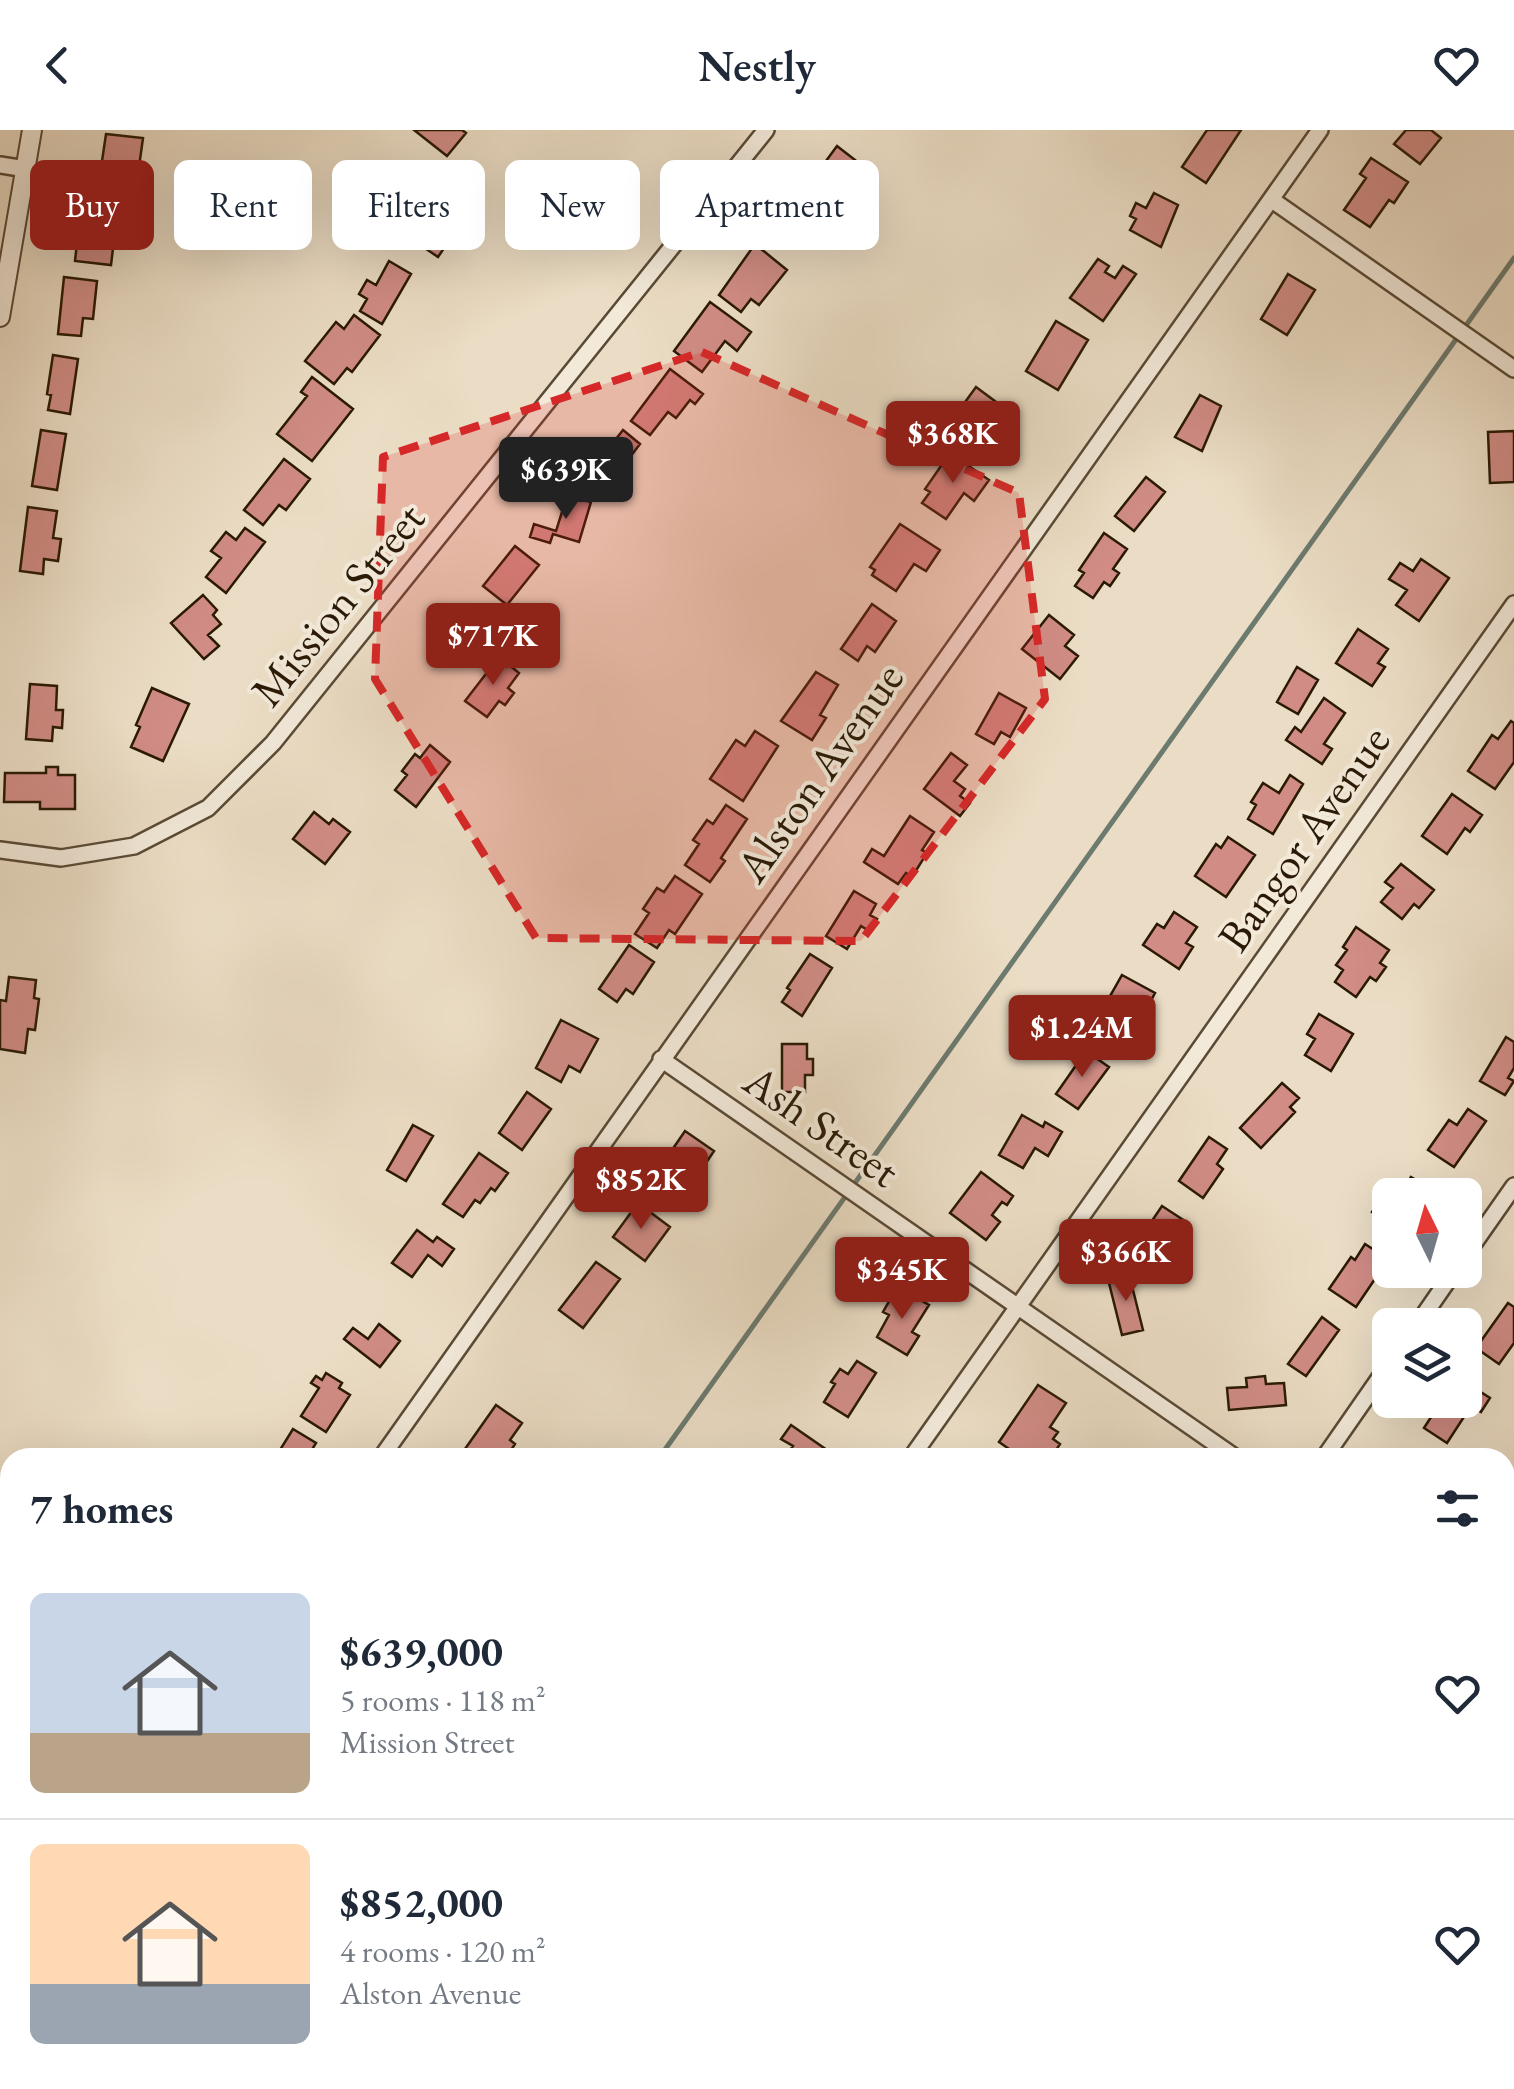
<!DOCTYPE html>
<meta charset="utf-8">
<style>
:root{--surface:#fff;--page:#f2f2f3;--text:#1f2937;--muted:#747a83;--line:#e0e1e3;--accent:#8f2418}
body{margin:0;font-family:"EB Garamond",serif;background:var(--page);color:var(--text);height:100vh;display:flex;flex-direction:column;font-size:38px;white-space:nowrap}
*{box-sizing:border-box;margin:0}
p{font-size:32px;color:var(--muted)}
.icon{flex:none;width:55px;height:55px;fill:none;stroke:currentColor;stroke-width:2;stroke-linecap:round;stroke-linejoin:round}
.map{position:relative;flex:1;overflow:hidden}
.details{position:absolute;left:0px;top:1318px;width:1515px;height:642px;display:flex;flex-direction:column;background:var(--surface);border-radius:30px 30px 0 0;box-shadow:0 10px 40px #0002}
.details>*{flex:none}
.guide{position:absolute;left:30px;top:30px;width:1000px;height:90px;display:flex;gap:20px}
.needle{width:65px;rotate:355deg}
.fabs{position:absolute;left:1372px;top:1048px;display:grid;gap:20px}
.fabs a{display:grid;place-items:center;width:110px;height:110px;border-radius:15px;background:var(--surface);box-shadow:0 10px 40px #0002;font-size:50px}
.price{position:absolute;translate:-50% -85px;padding:0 22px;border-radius:10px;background:var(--accent);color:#fff;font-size:32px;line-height:65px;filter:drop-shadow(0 2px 5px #0008)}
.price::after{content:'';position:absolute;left:50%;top:60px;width:30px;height:22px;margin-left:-15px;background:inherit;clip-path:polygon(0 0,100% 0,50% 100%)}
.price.active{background:#222;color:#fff}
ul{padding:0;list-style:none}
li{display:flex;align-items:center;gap:30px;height:250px;padding:0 30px}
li+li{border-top:2px solid var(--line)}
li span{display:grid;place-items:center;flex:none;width:280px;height:200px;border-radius:15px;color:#555}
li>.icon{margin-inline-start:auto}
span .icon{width:120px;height:120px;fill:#fffc;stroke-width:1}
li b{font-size:42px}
h2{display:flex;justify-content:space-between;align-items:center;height:120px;padding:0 30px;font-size:42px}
.tag{padding:0 35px;border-radius:15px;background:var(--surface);box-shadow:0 10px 40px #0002;font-size:35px;line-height:90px}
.tag.active{background:var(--accent);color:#fff}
header{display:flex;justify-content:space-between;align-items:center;height:130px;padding:0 30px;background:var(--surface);font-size:45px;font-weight:600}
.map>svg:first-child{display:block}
</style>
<header><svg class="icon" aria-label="back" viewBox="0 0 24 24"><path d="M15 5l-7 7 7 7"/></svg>Nestly<svg class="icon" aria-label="heart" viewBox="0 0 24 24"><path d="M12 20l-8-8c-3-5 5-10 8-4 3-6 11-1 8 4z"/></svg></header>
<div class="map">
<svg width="1514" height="1959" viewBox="0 0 1514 1959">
<rect width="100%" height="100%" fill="#ebddc5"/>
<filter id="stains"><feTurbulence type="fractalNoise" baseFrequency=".002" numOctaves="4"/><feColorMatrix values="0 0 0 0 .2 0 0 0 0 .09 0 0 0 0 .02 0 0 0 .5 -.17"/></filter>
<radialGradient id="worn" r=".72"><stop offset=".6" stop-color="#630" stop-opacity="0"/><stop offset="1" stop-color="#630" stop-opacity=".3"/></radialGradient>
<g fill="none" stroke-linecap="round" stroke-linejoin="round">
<path stroke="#6c7a6f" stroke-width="5" d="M659 1328 1514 128
M209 1959 215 1950"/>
</g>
<path fill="#d08c85" stroke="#2a1905" stroke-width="2.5" d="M414 0H462L466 3 447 26Z
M1207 0H1241L1206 53 1182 37Z
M1406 0H1431L1441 8 1420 34 1394 14Z
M106 4 143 8 138 44 144 45 142 59 113 56 116 32 102 31Z
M837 16 855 30 844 45 850 50 839 64 815 46Z
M1371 28 1408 52 1394 73 1389 70 1370 97 1344 80 1366 48 1360 44Z
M806 50 839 76 820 99 806 88 792 106 773 91Z
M1154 63 1178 75 1161 117 1130 100 1136 89 1130 86 1136 73 1146 78Z
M410 67 440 87 446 79 463 90 438 127 391 95Z
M81 75 110 78 107 109 114 110 111 135 75 131Z
M755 114 787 140 759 175 751 169 741 182 719 165Z
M1098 129 1109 136 1105 142 1115 148 1123 136 1136 144 1103 191 1070 168Z
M389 131 411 144 382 194 360 181 367 169 359 164 367 150 376 155Z
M1288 144 1315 160 1287 205 1261 189Z
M64 147 97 151 93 189 83 188 81 206 58 204Z
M710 172 751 202 737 221 725 211 702 242 674 221Z
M354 185 380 205 352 242 347 238 334 254 305 231 336 192 344 199Z
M1056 191 1088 210 1058 260 1026 241Z
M53 225 78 229 70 284 48 280 51 265 47 264Z
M670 239 703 264 695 274 690 270 676 288 668 282 650 305 631 291Z
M312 247 353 279 312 331 277 304 307 266 301 262Z
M976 257 1011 283 986 319 950 293Z
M1200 265 1221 276 1202 321 1175 307Z
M41 300 66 304 57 360 32 356Z
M623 300 640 314 624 335 628 338 606 366 573 340 587 323 598 332Z
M1514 301V352L1490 353 1488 302Z
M950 323 989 350 974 371 964 363 946 389 922 373 930 362 925 359Z
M284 329 310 349 286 380 279 375 263 395 244 380Z
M1146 347 1165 362 1134 401 1115 386Z
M567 366 591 372 579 412 553 404 550 413 530 407 534 394 556 401Z
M28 377 57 381 53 408 61 409 58 431 44 429 43 444 20 441Z
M900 394 940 420 926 441 914 434 896 461 872 445 875 440 870 437Z
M245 398 265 412 226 463 206 447 221 428 211 421 226 402 236 410Z
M1104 403 1127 419 1113 439 1119 443 1110 456 1104 452 1093 468 1075 456 1084 443 1079 440Z
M515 416 539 435 507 475 483 456Z
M1421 429 1449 448 1419 491 1396 475 1407 460 1389 449 1400 433 1413 441Z
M203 465 217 480 213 485 221 494 208 505 219 516 204 529 171 493Z
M872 474 896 491 875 522 867 516 858 531 841 519Z
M1049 485 1074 505 1065 516 1078 526 1060 549 1022 519Z
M1358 499 1388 519 1378 533 1385 537 1372 556 1336 533Z
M499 527 519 543 508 558 514 563 505 575 499 571 487 587 465 571Z
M1297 537 1318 550 1298 584 1277 572Z
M816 542 838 555 820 585 826 588 812 610 781 591Z
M30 554 57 556 56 580H63L62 598 53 597 52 611 26 609Z
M152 558 189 574 163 631 131 617 140 597 136 595Z
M999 563 1026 578 1010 607 1001 602 994 614 976 604Z
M1324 568 1345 583 1324 614 1332 619 1322 634 1286 610 1295 597 1301 602Z
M1511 591 1514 593V632L1495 659 1468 641 1492 605 1498 609Z
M755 601 778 616 743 671 710 649 736 610 745 616Z
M430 615 450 632 416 677 395 660 407 645 402 641 415 624 420 628Z
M951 623 967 635 954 651 965 659 960 666 970 673 960 686 924 659Z
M46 637H58V645H75V679H40V672H4L5 643H46Z
M1290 645 1303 654 1273 704 1248 689 1256 675 1251 672 1263 653 1279 663Z
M1452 664 1482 685 1470 702 1465 698 1447 724 1422 706Z
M726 675 747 689 721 728 725 731 710 752 685 735 699 714 693 710 707 690 713 694Z
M314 682 329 694 333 689 350 702 325 734 293 709Z
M910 686 934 702 922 720 927 723 912 747 906 743 898 754 864 732 872 719 884 726Z
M1228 707 1255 725 1226 767 1195 746 1216 714 1221 718Z
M1401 734 1434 760 1419 778 1414 774 1402 789 1381 772 1393 758 1385 752Z
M675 746 702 764 675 804 669 800 657 818 635 804 649 783 643 779 657 758 664 762Z
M854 761 876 774 870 785 877 789 869 801 861 796 847 819 826 806Z
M1174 782 1197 797 1186 813 1193 817 1179 839 1143 815 1157 794 1164 798Z
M1356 797 1389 820 1380 833 1386 837 1376 851 1370 847 1356 867 1335 852 1343 840 1336 835 1347 820 1343 817Z
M629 815 654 832 633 864 626 859 617 872 599 859Z
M810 824 832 838 802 886 782 872 790 860 787 858Z
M1122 845 1155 863 1130 909 1096 891Z
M9 847 36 850 34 868 39 869 35 900 28 899 25 923 0 919V870L6 871Z
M1319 884 1353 904 1331 941 1305 925 1315 909 1307 904Z
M561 890 598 909 580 942 569 936 561 952 536 938Z
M1506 907 1514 912V938L1508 948 1514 951 1505 965 1480 951Z
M782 914H807V929H813V945H805V962H782Z
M1086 921 1109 937 1078 979 1056 964Z
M1282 953 1299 968 1290 977 1295 982 1261 1018 1240 998Z
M527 962 551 979 522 1020 499 1003Z
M1468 979 1486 991 1454 1037 1428 1020 1449 990 1457 995Z
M1022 985 1043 997 1045 992 1062 1002 1048 1026 1035 1018 1023 1038 999 1025Z
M413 995 433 1006 406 1051 387 1040Z
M685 1001 714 1021 706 1033 701 1029 681 1058 657 1042Z
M1209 1007 1227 1019 1217 1034 1223 1039 1203 1068 1179 1051Z
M479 1023 508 1043 495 1061 491 1058 480 1073 475 1070 463 1087 443 1074Z
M981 1042 1013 1066 1007 1075 1002 1072 992 1085 1000 1092 986 1110 950 1083Z
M1411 1047 1431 1059 1427 1065H1390V1093L1372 1082 1391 1052 1403 1059Z
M638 1073 670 1097 645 1131 613 1107Z
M1162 1076 1185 1091 1175 1105 1181 1109 1170 1124 1164 1120 1153 1137 1131 1122Z
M417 1100 433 1112 437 1107 454 1119 442 1136 428 1125 412 1147 392 1133Z
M1365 1114 1385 1127 1375 1140 1379 1143 1356 1177 1329 1159 1351 1127 1355 1130Z
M596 1132 620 1149 583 1198 559 1180Z
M1129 1144 1143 1200 1122 1205 1108 1149Z
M906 1162 929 1175 912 1202 919 1206 907 1225 877 1207 889 1185 883 1182 891 1168 899 1173Z
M1508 1173 1514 1177V1213L1499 1234 1476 1218Z
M1322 1187 1339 1200 1306 1246 1288 1234Z
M379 1194 400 1211 380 1237 344 1209 353 1198 368 1209Z
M857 1231 876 1243 848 1287 824 1272 835 1254 831 1252 840 1239 848 1244Z
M326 1243 342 1253 339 1258 350 1265 326 1302 301 1286 319 1258 311 1253 316 1246 322 1250Z
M1265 1246 1266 1254 1284 1253 1286 1275 1229 1280 1227 1258 1247 1257 1246 1248Z
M1465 1252 1490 1268 1481 1282 1471 1276 1447 1313 1424 1298 1442 1270H1465Z
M1038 1255 1066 1273 1050 1297 1058 1302 1053 1309 1060 1314 1051 1328H1022L999 1312Z
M496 1275 522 1293 510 1310 515 1314 506 1328 499 1325 497 1328H478L465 1319Z
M791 1295 837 1327V1328H785L793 1316 781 1309Z
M293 1299 316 1313 307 1328H275Z
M27 1950H58L52 1959H21Z
M1320 1950H1370L1376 1954 1372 1959H1313Z"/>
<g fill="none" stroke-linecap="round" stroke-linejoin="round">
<defs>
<path id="minor" d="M0 35 26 39
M1272 70 1514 239
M0 720 61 728 134 716 208 678 273 613 766 0
M661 929 1236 1328
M1465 1126 1514 1056
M1417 1195 1455 1140
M381 1328 1320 0
M911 1328 1514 474
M1324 1328 1390 1233
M0 1868 10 1854
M468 1959 474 1950
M880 1959 886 1950"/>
<path id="tertiary" d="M0 187 32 0
M1505 1943 1514 1931
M1494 1959 1500 1950"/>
</defs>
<use href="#minor" stroke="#5a4a35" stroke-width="20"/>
<use href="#tertiary" stroke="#5a4a35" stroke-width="22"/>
<path stroke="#2a1905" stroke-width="2.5" stroke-dasharray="2.5 5" stroke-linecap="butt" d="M1505 1547 1514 1538
M420 1959 442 1950"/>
<use href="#minor" stroke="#f2e9d9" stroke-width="15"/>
<use href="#tertiary" stroke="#f2e9d9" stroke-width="18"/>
</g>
<path fill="#d62828" fill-opacity="0.2" stroke="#d62828" stroke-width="8" stroke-dasharray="20 12" stroke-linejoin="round" d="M702 222 1019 363 1045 569 861 811 536 808 375 549 383 327Z"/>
<g text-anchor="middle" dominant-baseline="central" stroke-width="8" stroke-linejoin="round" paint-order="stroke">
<g font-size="45" fill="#2a1905" stroke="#f2e9d9">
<text transform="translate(337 474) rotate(-51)">Mission Street</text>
<text transform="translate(819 642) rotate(-55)">Alston Avenue</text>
<text transform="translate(1303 708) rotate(-55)">Bangor Avenue</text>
<text transform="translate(822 995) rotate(35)">Ash Street</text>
</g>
</g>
<rect width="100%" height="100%" filter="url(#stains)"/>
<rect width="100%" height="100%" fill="url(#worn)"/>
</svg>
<div class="fabs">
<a><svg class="needle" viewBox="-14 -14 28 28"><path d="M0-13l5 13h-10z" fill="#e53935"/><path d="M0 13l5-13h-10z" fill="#747a83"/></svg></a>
<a><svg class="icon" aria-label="layers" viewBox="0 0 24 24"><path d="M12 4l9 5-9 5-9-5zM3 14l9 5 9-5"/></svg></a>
</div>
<b class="price" style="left:953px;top:356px">$368K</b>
<b class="price active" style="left:566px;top:392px">$639K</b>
<b class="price" style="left:493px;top:558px">$717K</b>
<b class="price" style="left:1082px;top:950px">$1.24M</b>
<b class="price" style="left:641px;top:1102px">$852K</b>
<b class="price" style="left:1126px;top:1174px">$366K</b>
<b class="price" style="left:902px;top:1192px">$345K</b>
<div class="guide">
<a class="tag active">Buy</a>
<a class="tag">Rent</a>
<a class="tag">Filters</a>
<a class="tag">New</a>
<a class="tag">Apartment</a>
</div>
<section class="details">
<h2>7 homes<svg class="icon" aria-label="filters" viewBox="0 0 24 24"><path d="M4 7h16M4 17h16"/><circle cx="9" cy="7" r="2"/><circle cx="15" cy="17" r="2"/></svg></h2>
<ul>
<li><span style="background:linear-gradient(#c9d6e8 70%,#b9a48a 0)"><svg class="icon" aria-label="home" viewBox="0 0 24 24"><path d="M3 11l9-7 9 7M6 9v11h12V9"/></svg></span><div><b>$639,000</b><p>5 rooms · 118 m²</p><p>Mission Street</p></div><svg class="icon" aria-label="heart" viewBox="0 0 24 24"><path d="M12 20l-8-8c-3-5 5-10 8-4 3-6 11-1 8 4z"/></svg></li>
<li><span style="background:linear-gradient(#ffd9b3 70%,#9aa5b1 0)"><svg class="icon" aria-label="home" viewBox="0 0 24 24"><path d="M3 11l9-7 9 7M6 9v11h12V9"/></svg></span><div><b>$852,000</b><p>4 rooms · 120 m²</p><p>Alston Avenue</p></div><svg class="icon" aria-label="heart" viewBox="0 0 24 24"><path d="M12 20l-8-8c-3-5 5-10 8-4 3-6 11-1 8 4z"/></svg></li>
</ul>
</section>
</div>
